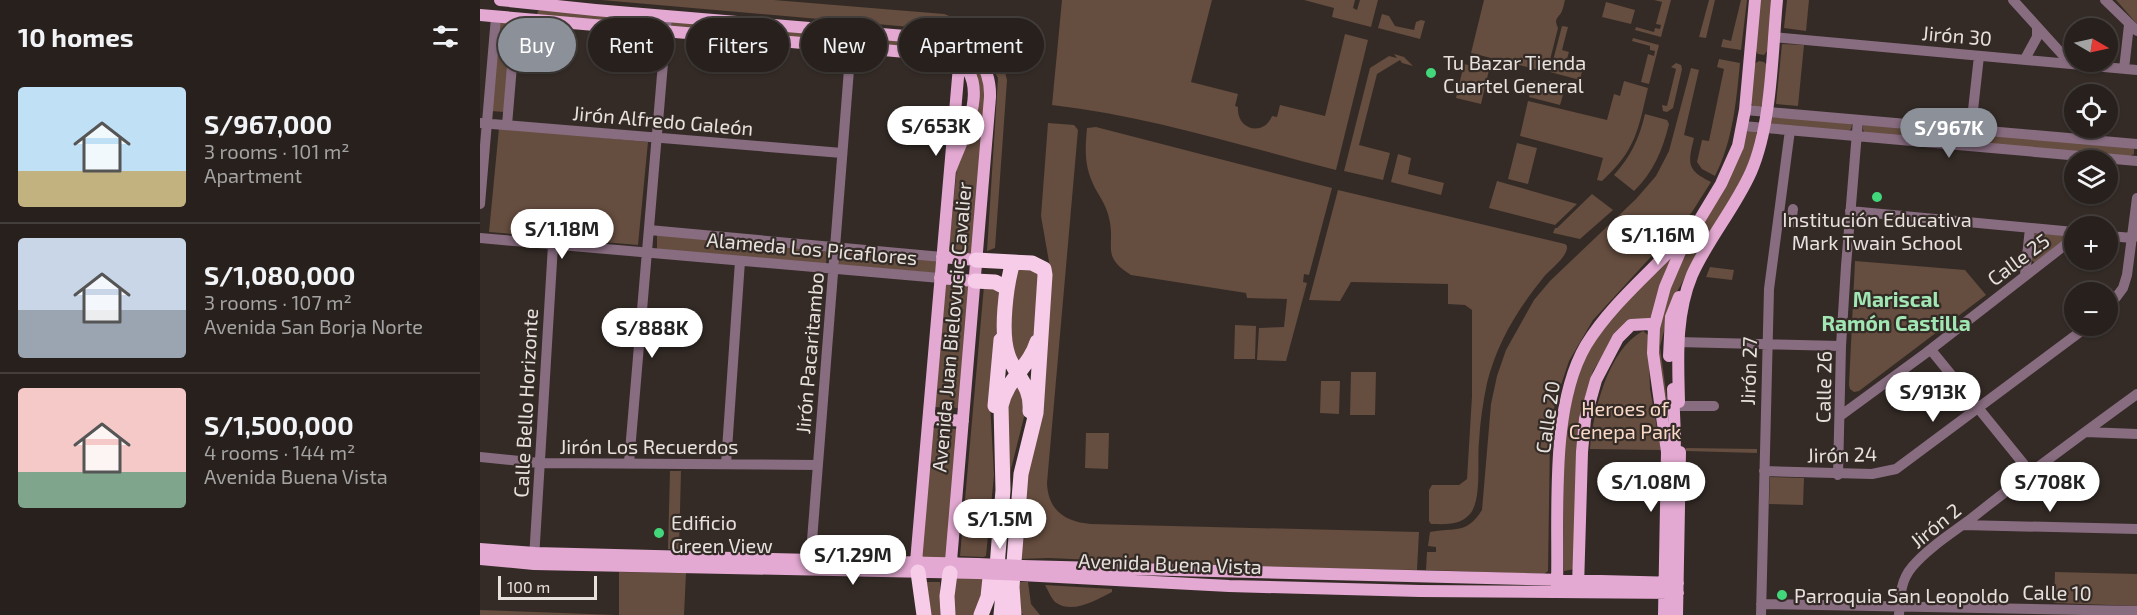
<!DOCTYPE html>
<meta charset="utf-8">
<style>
:root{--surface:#27201c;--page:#332d29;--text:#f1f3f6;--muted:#a4a3a3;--line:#433e3b;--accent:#8c9099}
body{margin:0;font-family:"Exo 2",sans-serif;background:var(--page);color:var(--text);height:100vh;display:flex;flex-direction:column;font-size:22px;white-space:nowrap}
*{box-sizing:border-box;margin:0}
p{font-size:20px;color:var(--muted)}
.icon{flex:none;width:33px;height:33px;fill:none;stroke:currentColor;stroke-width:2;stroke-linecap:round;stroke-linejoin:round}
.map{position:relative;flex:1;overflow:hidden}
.details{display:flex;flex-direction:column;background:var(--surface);width:480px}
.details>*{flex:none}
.hud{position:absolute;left:18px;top:18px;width:570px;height:54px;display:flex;gap:12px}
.needle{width:39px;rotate:99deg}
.fabs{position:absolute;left:1584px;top:18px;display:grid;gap:12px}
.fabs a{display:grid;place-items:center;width:54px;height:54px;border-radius:50%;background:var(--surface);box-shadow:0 2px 4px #0004,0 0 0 2px var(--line);font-size:30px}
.scale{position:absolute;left:18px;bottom:15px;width:99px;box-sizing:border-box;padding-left:6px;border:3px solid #e7e1de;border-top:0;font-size:16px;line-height:21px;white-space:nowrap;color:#e7e1de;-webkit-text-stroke:4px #342b26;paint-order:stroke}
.price{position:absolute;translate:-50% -51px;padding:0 14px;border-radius:21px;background:#fff;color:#222;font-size:20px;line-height:39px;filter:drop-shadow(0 2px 3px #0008)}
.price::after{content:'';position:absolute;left:50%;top:36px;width:18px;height:14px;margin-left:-9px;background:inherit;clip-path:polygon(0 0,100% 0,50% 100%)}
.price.active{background:var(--accent);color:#fff}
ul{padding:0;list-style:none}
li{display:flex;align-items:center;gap:18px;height:150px;padding:0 18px}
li+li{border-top:2px solid var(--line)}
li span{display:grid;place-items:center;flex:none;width:168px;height:120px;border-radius:6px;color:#555}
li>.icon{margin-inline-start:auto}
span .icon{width:72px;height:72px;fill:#fffc;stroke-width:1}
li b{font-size:26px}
h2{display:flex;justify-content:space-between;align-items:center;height:72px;padding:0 18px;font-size:26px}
.chip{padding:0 21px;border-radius:27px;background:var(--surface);box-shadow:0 2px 4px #0004,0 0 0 2px var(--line);font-size:21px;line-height:54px}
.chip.active{background:var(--accent);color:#fff}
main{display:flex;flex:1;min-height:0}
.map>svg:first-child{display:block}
</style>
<main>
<section class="details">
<h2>10 homes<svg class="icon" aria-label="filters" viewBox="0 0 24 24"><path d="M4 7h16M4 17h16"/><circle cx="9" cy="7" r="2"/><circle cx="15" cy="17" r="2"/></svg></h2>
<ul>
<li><span style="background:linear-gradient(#bfe0f5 70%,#c2b280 0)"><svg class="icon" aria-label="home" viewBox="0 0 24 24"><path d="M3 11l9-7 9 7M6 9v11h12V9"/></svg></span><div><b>S/967,000</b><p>3 rooms · 101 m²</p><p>Apartment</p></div></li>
<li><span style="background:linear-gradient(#c9d6e8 60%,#9aa5b1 0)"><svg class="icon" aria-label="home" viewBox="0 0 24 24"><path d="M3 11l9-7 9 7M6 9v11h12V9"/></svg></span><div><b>S/1,080,000</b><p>3 rooms · 107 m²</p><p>Avenida San Borja Norte</p></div></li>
<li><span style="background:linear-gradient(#f6c9c9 70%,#7fa58c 0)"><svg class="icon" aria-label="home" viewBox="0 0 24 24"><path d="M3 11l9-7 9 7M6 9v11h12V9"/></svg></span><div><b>S/1,500,000</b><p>4 rooms · 144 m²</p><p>Avenida Buena Vista</p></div></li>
</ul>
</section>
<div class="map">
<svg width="1657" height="615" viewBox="0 0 1657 615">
<rect width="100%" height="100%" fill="#342b26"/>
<path fill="#654d3f" d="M121 0H294L464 14 480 20 499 32 519 49 527 80 515 248 507 251 518 78 503 49 491 39 476 31Z
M582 0H732L711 82 758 94 755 106 758 107C756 130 784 137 792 116L797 117 800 105 845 116 865 34 888 40 856 170C762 146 668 116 572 105Z
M824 0H875L873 8 877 10 880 0H898L891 27 852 17 854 8Z
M1004 0H1085C1084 4 1083 10 1081 13 1077 19 1074 19 1078 28L1067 72 991 53Z
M1174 0H1191L1181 37 1155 30 1156 27 1174 32 1175 28 1180 29 1181 25 1176 24 1182 2Z
M1229 0H1235L1226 38 1219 37Z
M1261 0H1267L1261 50 1241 47 1243 39 1251 41Z
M1280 0H1293L1288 50 1284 55 1278 54 1275 50Z
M1307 0H1329L1326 31 1304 28Z
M1636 0H1657V24L1637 1Z
M1126 2 1155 10 1151 24 1122 17Z
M59 10 181 20V26L59 16 57 13Z
M902 14 909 16 915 26 934 30 936 22 941 20 945 21 940 39 898 28Z
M191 18 365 33 364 43 190 28Z
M18 22 31 23 24 112 11 111Z
M1082 26 1088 27 1082 50 1089 52 1084 69 1097 72 1098 66 1103 67 1100 80 1070 72Z
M380 34 469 43 496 62 507 88 493 254H468L477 167 496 106 485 62 379 45Z
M1153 38 1179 45 1169 84 1161 82 1168 54 1174 56 1175 51 1170 50V46L1152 41Z
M1302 44 1324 45 1318 106 1296 104Z
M914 54 924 57 933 66 922 63 920 60 897 74 879 145 910 153 903 180 864 171 890 68 909 56 917 58Z
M1239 59 1260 63C1256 103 1253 140 1235 176L1222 169 1217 162 1222 140 1229 141 1244 69 1237 67Z
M1279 61 1284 62 1287 65 1283 103 1280 107 1273 106 1271 103 1274 64Z
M1196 63 1201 65 1202 69 1193 108 1187 112 1183 111 1182 105 1187 106 1196 69 1191 67Z
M984 64 1009 70 1001 104 976 98Z
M1211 68 1219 70 1204 135 1214 138C1208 163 1206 170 1231 182L1212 212 1113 320 1089 361 1075 403 1070 438 1068 571 1064 574 946 570 947 552H956V547L948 546 950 532C975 527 986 535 1002 510L1011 404 1017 376 1026 350 1054 300 1070 281 1156 199 1176 176 1189 151Z
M1053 81 1068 84 1069 81 1086 85 1080 105 1049 97Z
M1144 81 1168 88C1158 130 1156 150 1122 181L1117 180 1123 158 1040 136 1048 101 1127 120 1134 94 1140 96Z
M1165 114 1187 120 1189 124C1183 149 1173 173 1154 191L1134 175C1151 156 1159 139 1165 114Z
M1289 116 1369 122 1372 125 1371 129 1368 132 1290 125Z
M568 123 594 125 598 130 567 483C568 511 586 522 611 524L939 532 937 570 772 567 569 558 539 559 546 469 572 279 561 216Z
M1387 124 1481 132 1484 135 1481 142 1386 134 1383 130V126Z
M616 127 852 188 829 275 824 274 823 282 827 283 806 361 777 360 779 328 804 327 807 299 767 298 766 293 651 275C620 256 636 246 629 218 627 207 620 197 615 188 604 167 605 150 607 128Z
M19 128 168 142 158 245 9 232Z
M1270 130 1276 132 1278 137 1269 167 1191 302 1180 347 1189 415 1179 391 1177 330 1192 280 1265 133Z
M1501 134 1651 147 1654 149V154L1650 156 1500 143 1497 141V137Z
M1037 143 1057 148 1048 184 1028 179Z
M918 154 931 158 928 174 964 183 961 195 911 182Z
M1017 181 1097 204 1075 225 1009 208Z
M858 190 1085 244 1087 246C1088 257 1070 269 1063 278 1037 310 1017 343 1007 383 1003 402 1000 422 999 442 997 461 1002 500 990 514 979 526 965 524 951 524L949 521V490L952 485H979L987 479 992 396V310L985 305 968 304V284L871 282 860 301 829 300Z
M1112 194 1133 210 1100 239 1073 233 1075 228H1077Z
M1557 233 1589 236 1555 263 1550 259 1554 234Z
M177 235 347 250 346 264 177 249Z
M360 250 457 259 455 273 359 265Z
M1190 255 1195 256 1170 322 1136 334 1113 371 1100 416 1095 569 1084 571 1083 449 1096 376 1109 348 1144 302Z
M1375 261 1485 270 1506 295 1379 391 1374 392 1370 389 1369 385Z
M1230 267 1254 270 1252 280 1226 277Z
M554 269 560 275 554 336 541 366 531 354 530 293 536 270Z
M464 283 489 284 480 408 453 407Z
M504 286 523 287 510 403 514 475 506 556 503 557 480 556Z
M755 325 776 326 775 359H754Z
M1163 331 1168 335 1170 389 1181 450 1110 449C1113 413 1127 350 1163 331Z
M871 372H896L895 415H870Z
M537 380 546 409 531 469 528 491 525 411Z
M841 381H860L859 414 840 413Z
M451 428 478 429 467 560 441 559Z
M606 433H629L628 469 605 468Z
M1206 448 1277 449V453L1206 451Z
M190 471H201L199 549H188Z
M1290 477 1324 478 1323 505 1289 504Z
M139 572 206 573 204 615H139Z
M1575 572 1657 574V606L1574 603Z
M473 575H504L503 598 494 615H474Z
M442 582H460V615H448Z
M540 582H548L551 604 560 615H543C535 605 536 594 540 582Z
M565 585 632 589V592C616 600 592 615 575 602 571 598 568 590 565 585Z
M0 610 137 615H138H0Z"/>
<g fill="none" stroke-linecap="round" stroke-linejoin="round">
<path stroke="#886c80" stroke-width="10" d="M1533 0 1591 64
M1625 0 1657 31
M1293 37 1657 70
M1545 59 1557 37V27
M1644 69 1649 25
M1265 110 1657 144
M0 123 362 153
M27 125 36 18
M1263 126 1657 161
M1489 146 1499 56
M0 204 16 17
M1370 211 1594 232
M1298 222 1311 223 1313 209
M169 230 462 257
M1628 236 1653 238
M0 238 460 278
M1545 275 1550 228
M1628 308 1643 288 1647 275 1657 198
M1197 342 1361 346
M1451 350 1551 473
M1199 406H1234
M1360 416 1446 353 1594 238
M1606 432 1657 434
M0 457 59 463 338 465
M149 463 187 16
M246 464 260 261
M1284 471 1392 474 1416 469 1608 326
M1358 475 1361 346 1366 266 1378 120
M1483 525 1657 529
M54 559 73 245
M330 566 372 31
M1281 604 1657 611
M1281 615 1289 289 1310 130
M1419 615C1420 598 1420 581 1432 567 1448 548 1472 533 1492 518 1546 475 1602 434 1657 394"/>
<path stroke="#e3a9d2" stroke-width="12" d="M20 0 115 10 461 39C492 44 511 65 510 97L470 573
M0 15 472 56C516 79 482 138 470 171
M462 257 496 260
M460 278 495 281
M1189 356 1191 317 1199 297
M1199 402C1198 359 1195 316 1212 275 1228 239 1255 208 1271 172 1292 124 1292 52 1297 0
M449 418 483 421
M0 549 55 553 497 564
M0 559 54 564 498 573
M542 566 1198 583
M438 572 436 562 479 66 476 58
M541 575 749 586 940 591 1198 593
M1098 587 1102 452 1105 419 1116 380 1138 338 1151 325 1169 324 1174 328
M1077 588C1079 516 1069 408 1106 345 1131 304 1172 271 1204 236
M1184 615 1187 452 1173 353 1174 328 1185 287 1200 252 1241 184 1258 146 1265 110 1275 0
M1197 615 1200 452"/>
<path stroke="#f7cce9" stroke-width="15" d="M496 260 552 263 564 269 565 275 556 413 541 474 532 587 534 615
M533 262C526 285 520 333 528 355 535 376 552 385 550 411
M495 281 515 282 527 288
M515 406 521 340
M438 572 444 615
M516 580 523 490 521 406C527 378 549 368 557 342
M468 615 467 596 470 573
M501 615 508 597 511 568
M521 615 524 582"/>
<path stroke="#e3a9d2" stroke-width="12" d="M497 564 542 566
M498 573 541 575
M1190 615 1195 437 1193 389"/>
</g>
<g fill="#43d77b" stroke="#342b26" stroke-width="2">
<circle cx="951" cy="73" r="6"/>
<circle cx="1397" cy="197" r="6"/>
<circle cx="179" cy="533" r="6"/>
<circle cx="1302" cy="595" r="6"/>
</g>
<g text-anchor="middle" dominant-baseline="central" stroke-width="4.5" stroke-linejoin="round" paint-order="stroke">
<g font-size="20" fill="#e7e1de" stroke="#342b26">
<text transform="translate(1477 35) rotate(5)">Jirón 30</text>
<text transform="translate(183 120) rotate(5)">Jirón Alfredo Galeón</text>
<text transform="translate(332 248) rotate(5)">Alameda Los Picaflores</text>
<text transform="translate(1538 259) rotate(-37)">Calle 25</text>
<text transform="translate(471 327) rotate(-85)">Avenida Juan Bielovucic Cavalier</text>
<text transform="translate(329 353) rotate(-85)">Jirón Pacaritambo</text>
<text transform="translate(1268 371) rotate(-88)">Jirón 27</text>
<text transform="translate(1343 387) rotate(-89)">Calle 26</text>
<text transform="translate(45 403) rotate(-87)">Calle Bello Horizonte</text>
<text transform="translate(1067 417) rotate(-82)">Calle 20</text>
<text x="169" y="446">Jirón Los Recuerdos</text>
<text transform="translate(1362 454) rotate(-1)">Jirón 24</text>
<text transform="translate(1455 525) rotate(-39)">Jirón 2</text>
<text transform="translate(690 563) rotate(2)">Avenida Buena Vista</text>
<text transform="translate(1577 592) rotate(1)">Calle 10</text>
</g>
<g font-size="20" fill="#e7e1de" stroke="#342b26" text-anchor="start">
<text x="963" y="62">Tu Bazar Tienda<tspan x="963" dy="23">Cuartel General</tspan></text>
<text x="1397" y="219" text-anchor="middle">Institución Educativa<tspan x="1397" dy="23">Mark Twain School</tspan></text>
<text x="191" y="522">Edificio<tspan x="191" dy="23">Green View</tspan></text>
<text x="1314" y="595">Parroquia San Leopoldo</text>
</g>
<g font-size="20" fill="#f9d9c6" stroke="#342b26">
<text x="1145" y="408">Heroes of<tspan x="1145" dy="23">Cenepa Park</tspan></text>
</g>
<g font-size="21" font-weight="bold" fill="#a1e7b3" stroke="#342b26">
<text x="1416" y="298">Mariscal<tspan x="1416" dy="24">Ramón Castilla</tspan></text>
</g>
</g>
</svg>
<div class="fabs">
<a><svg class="needle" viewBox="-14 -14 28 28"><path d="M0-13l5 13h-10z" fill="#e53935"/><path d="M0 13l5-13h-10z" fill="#a4a3a3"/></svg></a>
<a><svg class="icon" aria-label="locate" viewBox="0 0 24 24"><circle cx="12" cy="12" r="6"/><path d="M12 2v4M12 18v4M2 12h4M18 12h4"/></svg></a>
<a><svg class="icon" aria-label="layers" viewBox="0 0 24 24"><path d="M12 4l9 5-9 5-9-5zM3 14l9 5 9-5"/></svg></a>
<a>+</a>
<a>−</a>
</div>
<div class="scale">100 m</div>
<b class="price" style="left:456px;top:157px">S/653K</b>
<b class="price active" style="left:1469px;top:159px">S/967K</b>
<b class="price" style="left:82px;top:260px">S/1.18M</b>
<b class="price" style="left:1178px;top:266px">S/1.16M</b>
<b class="price" style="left:172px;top:359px">S/888K</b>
<b class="price" style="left:1453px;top:423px">S/913K</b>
<b class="price" style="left:1171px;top:513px">S/1.08M</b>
<b class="price" style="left:1570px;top:513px">S/708K</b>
<b class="price" style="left:520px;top:550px">S/1.5M</b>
<b class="price" style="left:373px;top:586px">S/1.29M</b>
<div class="hud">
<a class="chip active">Buy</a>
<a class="chip">Rent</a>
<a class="chip">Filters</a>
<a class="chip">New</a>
<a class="chip">Apartment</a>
</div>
</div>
</main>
